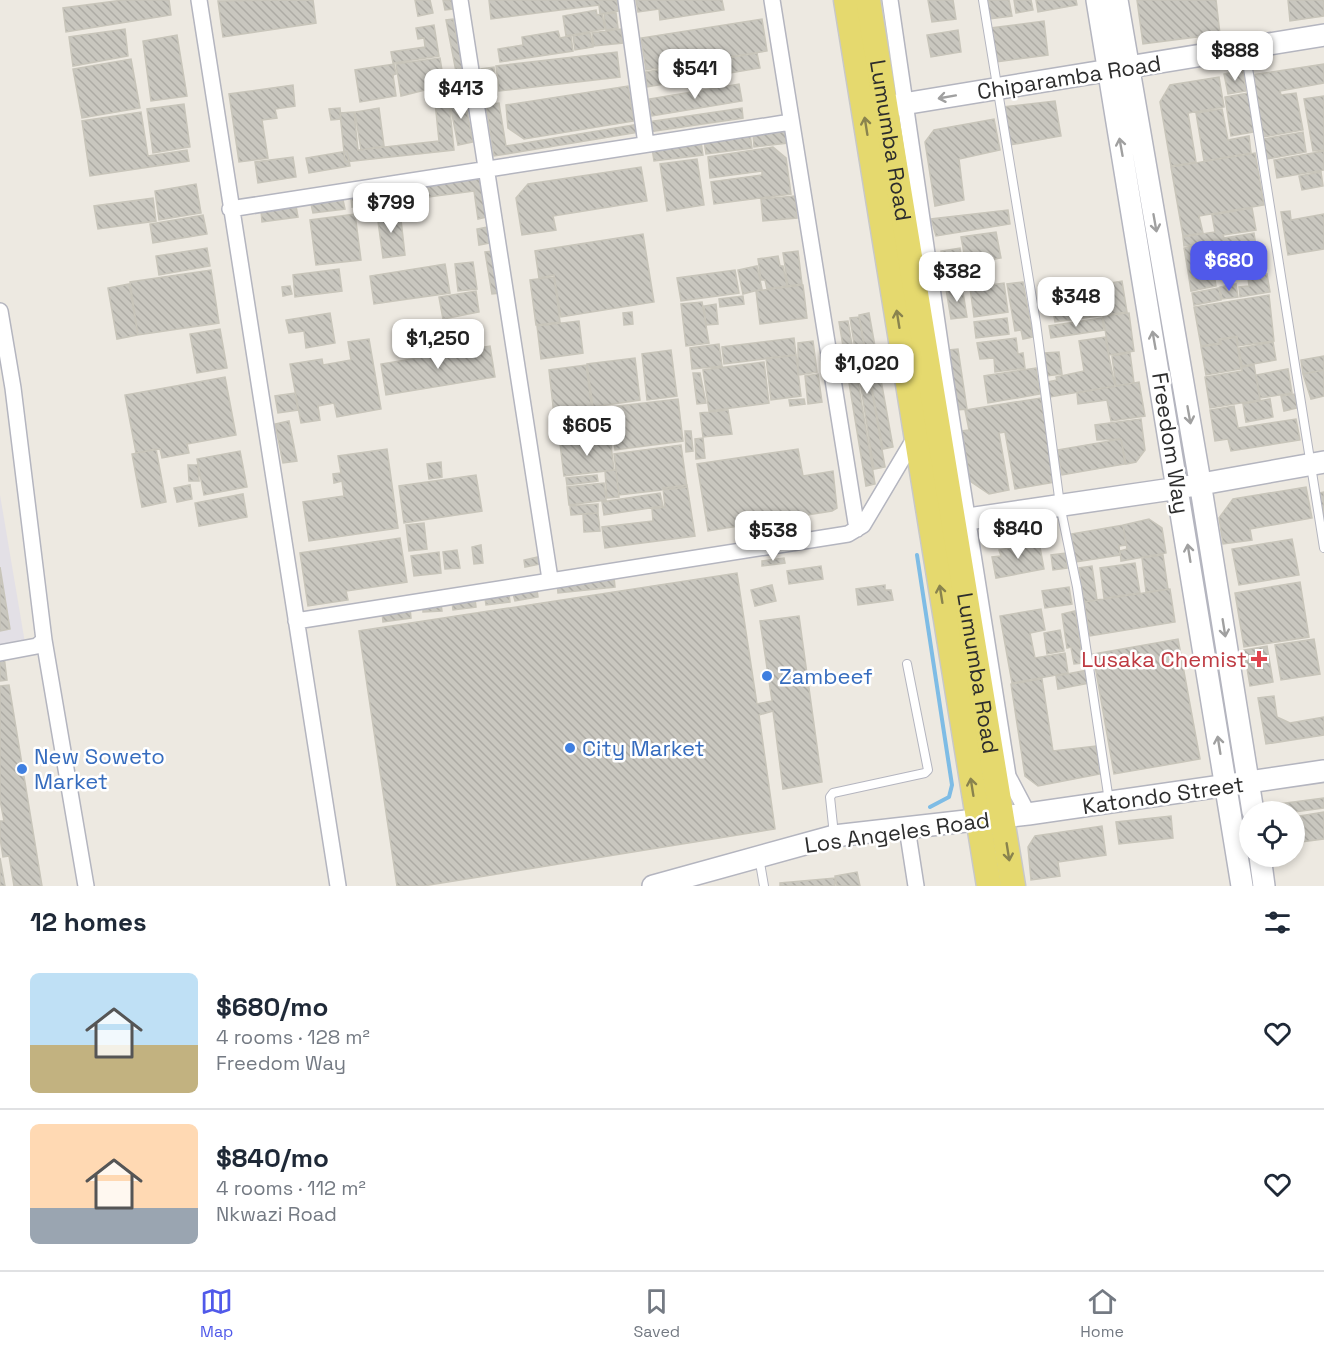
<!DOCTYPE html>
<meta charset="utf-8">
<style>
:root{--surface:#fff;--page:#f2f2f3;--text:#1f2937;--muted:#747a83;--line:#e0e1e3;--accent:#5059ea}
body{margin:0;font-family:"Space Grotesk",sans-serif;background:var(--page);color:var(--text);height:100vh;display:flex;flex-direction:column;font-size:22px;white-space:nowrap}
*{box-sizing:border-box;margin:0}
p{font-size:20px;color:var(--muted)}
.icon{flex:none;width:33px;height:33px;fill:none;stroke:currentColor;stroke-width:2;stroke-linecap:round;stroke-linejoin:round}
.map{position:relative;height:886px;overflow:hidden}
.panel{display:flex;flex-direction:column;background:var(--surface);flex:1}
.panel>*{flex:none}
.controls{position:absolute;left:1239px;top:801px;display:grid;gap:12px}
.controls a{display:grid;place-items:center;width:66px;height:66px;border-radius:50%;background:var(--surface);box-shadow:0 3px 9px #0003;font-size:30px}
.price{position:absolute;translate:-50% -51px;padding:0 14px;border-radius:12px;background:#fff;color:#222;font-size:20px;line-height:39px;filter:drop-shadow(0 2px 3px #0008)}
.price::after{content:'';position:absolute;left:50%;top:36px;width:18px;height:14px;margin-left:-9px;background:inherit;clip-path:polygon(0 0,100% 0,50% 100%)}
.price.selected{background:var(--accent);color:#fff}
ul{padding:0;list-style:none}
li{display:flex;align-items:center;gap:18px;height:150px;padding:0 30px}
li+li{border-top:2px solid var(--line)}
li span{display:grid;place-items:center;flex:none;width:168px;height:120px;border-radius:9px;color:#555}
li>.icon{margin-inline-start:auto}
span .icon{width:72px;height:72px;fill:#fffc;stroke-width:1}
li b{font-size:26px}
h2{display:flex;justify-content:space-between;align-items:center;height:72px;padding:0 30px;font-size:26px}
.menu{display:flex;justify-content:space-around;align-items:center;height:84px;border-top:2px solid var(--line);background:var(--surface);font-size:16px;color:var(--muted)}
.menu a{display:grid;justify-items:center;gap:3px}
.menu .selected{color:var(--accent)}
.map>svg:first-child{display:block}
</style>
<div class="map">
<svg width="1324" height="886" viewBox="0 0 1324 886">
<defs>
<pattern id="building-back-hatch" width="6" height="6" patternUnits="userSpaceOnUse" patternTransform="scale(1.5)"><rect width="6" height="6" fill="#c9c7bf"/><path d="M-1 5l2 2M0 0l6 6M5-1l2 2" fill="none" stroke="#adaba4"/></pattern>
</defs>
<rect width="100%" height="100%" fill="#ede9e1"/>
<path fill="#e3e0e6" d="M0 495 25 643 0 647Z"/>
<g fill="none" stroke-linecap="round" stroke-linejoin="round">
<path stroke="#7ebce5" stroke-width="4" d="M917 555 952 785 949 797 930 807"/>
</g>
<path fill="url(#building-back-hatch)" stroke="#c8c5ba" stroke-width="1.5" d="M123 0H169L171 15 66 32 63 8Z
M313 0 316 23 223 37 218 1Z
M415 0H430L433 13 418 16Z
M443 0H452L453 9 445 10Z
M489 0H617L618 11 600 14 599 5 491 19Z
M636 0H722L724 10 660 20 659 9 638 12Z
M928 0H953L956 19 932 22Z
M986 0H1009L1012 16 989 19Z
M1014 0H1031L1033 10 1016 13Z
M1036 0H1076L1077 5 1038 12Z
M1137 0H1216L1220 34 1143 44Z
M1288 0H1324V16L1290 21Z
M596 10 597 15 602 14 605 29 566 36 563 16Z
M616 13 618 28 606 30 604 14Z
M453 19 465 80 458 82 446 20Z
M762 19 767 51 646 70 641 38Z
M1044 21 1048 55 996 62 991 28Z
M434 25 439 56 393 63 391 52 425 47 424 38 418 39 416 28Z
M125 29 128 56 73 66 69 37Z
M621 29 623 43 594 46 592 33Z
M958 30 961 52 931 57 927 35Z
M558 31 560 38 571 36 573 51 500 62 498 49 523 45 522 37Z
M590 33 593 47 575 50 573 36Z
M177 35 187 96 151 101 143 41Z
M617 52 620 77 499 91 496 66Z
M757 53 760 68 647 87 645 72Z
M440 58 445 89 433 91V88L401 96 396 64Z
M131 59 140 108 82 118 73 69Z
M394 64 396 74 393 75 396 96 360 102 355 70Z
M1324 64V83L1280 91 1281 95 1296 93 1303 130 1263 137 1252 75Z
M494 67 497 95 484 97 481 69Z
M1243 70 1246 91 1228 94 1224 74Z
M1219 77 1224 107 1188 113 1196 162 1171 166 1160 102 1170 85Z
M739 84 742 101 652 116 649 99Z
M293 85 295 106 275 109 277 118 262 120 268 158 239 162 229 94Z
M628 86 634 121 524 139 508 128 506 105Z
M1248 93 1254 132 1231 136 1225 97Z
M464 96 473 142 458 145 449 99Z
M1324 96V150L1313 151 1304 99Z
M449 101 454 150 345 162 340 113 354 112 358 150 439 141 435 102Z
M1055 101 1061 136 1010 145 1003 107Z
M499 103 506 146 639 124 640 132 494 156 486 105Z
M184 104 190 147 153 153 147 109Z
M340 108 341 119 331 120 329 109Z
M379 108 384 146 361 150 355 112Z
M742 108 743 118 649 132 648 122Z
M1222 109 1228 140 1249 136 1251 153 1204 161 1196 113Z
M141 112 148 156 187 150 189 161 90 176 82 121Z
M994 119 1000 150 959 159 964 200 935 206 925 142 934 130Z
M786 129 788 143 754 147 753 133Z
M1303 132 1306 152 1267 159 1263 139Z
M750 134 752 148 706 154 704 141Z
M701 142 703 155 654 161 652 148Z
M773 147 786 158 791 194 714 204 711 182 762 175V171L710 178 708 157Z
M347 151 350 166 309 173 306 158Z
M1324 151V170L1277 178 1274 160Z
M1255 153 1264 205 1199 216 1203 233 1183 236 1171 167Z
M293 157 296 177 258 183 255 162Z
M697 159 704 205 667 211 660 164Z
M641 167 647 201 553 216 556 230 522 235 516 198 528 184Z
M1321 172 1323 186 1302 190 1299 176Z
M482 178 487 217 478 219 474 191 406 200 405 194 392 195 391 189Z
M196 184 201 213 159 220 155 191Z
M366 195 367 204 352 207 351 198Z
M795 196 797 218 763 221 761 199Z
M153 198 156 221 98 229 94 206Z
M343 200 345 209 313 213 311 204Z
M296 206 298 217 262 222 261 211Z
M1252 208 1256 230 1223 235 1224 238 1254 233 1257 253 1225 258 1227 270 1189 277 1184 248 1200 244 1184 246 1183 237 1215 232 1212 215Z
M1008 210 1010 224 936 236 931 219Z
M400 211 405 255 383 258 377 214Z
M1290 211 1291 220 1324 214V249L1288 255 1281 212Z
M355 214 361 260 316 265 310 220Z
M203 215 207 234 153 243 150 224Z
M488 227 490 243 479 245 477 229Z
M996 232 1001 258 966 264 961 237Z
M643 234 654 302 561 317 554 275 539 278 535 251Z
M207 248 210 266 159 275 156 256Z
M960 248 963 272 945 276 941 251Z
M493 251 500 293 492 294 485 252Z
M798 251 802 284 788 286 783 253Z
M778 256 780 266H783L787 286 767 289 765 280H761L758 259Z
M473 262 477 289 458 291 455 264Z
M445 264 450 293 374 304 370 276Z
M757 266 762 289 743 294 738 270Z
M339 269 342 291 295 297 293 275Z
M211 270 219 323 138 335 130 282Z
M735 270 739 293 681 301 677 278Z
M1214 274 1216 286 1191 291 1189 278Z
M1267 274 1270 292 1240 297 1239 287 1249 286 1248 278Z
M554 277 560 322 536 325 530 280Z
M1122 281 1127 312 1055 322 1050 293Z
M1023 282 1033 337 1023 339 1021 330 1015 331 1007 284Z
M1004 283 1008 312 974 317 970 288Z
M129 284 138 335 117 339 108 288Z
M1236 284 1238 297 1222 299 1220 287Z
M803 285 807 318 760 324 756 291Z
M290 286 292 294 283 296 282 287Z
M962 286 967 317 951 319 946 289Z
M1219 288 1221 300 1194 305 1192 293Z
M476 291 479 312 443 319 439 297Z
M1269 295 1274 341 1238 346 1237 336 1219 339 1220 343 1201 346 1194 307Z
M743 296 744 304 720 307 719 299Z
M702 302 709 343 686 346 681 304Z
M716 304 718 324 706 325 704 306Z
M632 312 633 324 624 325 623 313Z
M330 313 335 343 306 348 304 331 289 333 286 320Z
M869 313 893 447 883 449 859 315Z
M1129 313 1134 351 1109 355 1103 316Z
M859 317 885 467 874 469 850 318Z
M1007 318 1009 334 976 338 974 322Z
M1102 318 1104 330 1051 338 1049 326Z
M579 321 583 353 541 359 537 326Z
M848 321 875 484 866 486 839 322Z
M220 329 227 368 197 373 190 334Z
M1105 337 1115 386 1050 397 1047 382 1057 380 1056 377 1084 371 1079 341Z
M1236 337 1241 369 1206 375 1201 347 1221 344 1220 340Z
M794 338 796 355 724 364 722 347Z
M1016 338 1018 354 1023 353 1025 368 995 372 994 358 980 359 977 343Z
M369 339 381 409 337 417 334 403 318 406 320 420 301 423 290 364 322 359 323 365 351 360 348 342Z
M813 341 817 372 798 375V343Z
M1273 342 1276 360 1242 366 1239 348Z
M719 344 722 366 692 369 690 348Z
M490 346 495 377 386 395 381 364Z
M958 349 967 409 957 410 949 350Z
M671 350 677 396 647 400 642 354Z
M1059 352 1062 374 1046 376 1044 353Z
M1130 353 1134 383 1116 386 1112 356Z
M796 355 801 396 771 400 766 358Z
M1324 356V370L1303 374 1301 360Z
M635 358 640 400 593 407 587 364Z
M764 362 769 403 709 411 703 370Z
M586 365 592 410 554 415 549 370Z
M1254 365 1260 400 1210 408 1205 377 1242 371V367Z
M1036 368 1040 394 988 403 984 376Z
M1288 369 1292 393 1260 398 1256 375Z
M1324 370V396L1311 399 1303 374Z
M693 373H700L706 403 697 404Z
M818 374 822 402 808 404 805 376Z
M225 377 236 435 187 444 189 453 162 458 160 449 136 453 125 395Z
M1139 382 1145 416 1111 421 1107 400 1078 404 1077 393Z
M295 393 298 410 278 413 275 396Z
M1295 394 1297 408 1284 411 1281 396Z
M1041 398 1056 482 1015 489 1005 432 999 433 1009 490 989 494 970 481 962 431 969 430 965 410Z
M678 399 683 441 615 450 610 407Z
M804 399 805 404 790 406 789 400Z
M1270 399 1273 417 1246 422 1243 404Z
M1234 406 1238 428 1296 419 1300 440 1231 451 1228 439 1215 441 1210 410Z
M728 410 732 434 703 437 700 413Z
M1141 419 1145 450 1136 462 1126 464 1121 439 1097 440 1095 425Z
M289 421 297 461 283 463 275 424Z
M685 431H691L693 451 686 452Z
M610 437 614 470 564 476 560 444Z
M703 438 705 458 696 459 695 439Z
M1121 439 1125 464 1062 475 1057 450Z
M681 445 687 487 619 495 614 454Z
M156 449 166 502 142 507 132 454Z
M387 449 398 528 309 541 303 502 344 496 342 481 334 483 333 474 341 473 338 456Z
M798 449 803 476 833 471 837 508 832 511 708 531 697 464Z
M240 451 247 487 204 495 197 459Z
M441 462 442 477 429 479 427 464Z
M188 465H198L199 481H189Z
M616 470 619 497 607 498 605 471Z
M476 475 482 511 404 523 399 486Z
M597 475 598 481 567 485 566 478Z
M604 483 606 500 569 505 567 487Z
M190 485 192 499 177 502 174 488Z
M687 485 695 536 605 548 602 527 653 521 652 509 665 507 663 488Z
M1306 487 1312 518 1250 529 1252 540 1223 544 1219 518 1233 499Z
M1324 492V519H1322L1319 493Z
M660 493 663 506 604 515 602 502Z
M243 494 247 517 199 526 195 503Z
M598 504V513L571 515 570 506Z
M598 513 600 531 584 532 583 514Z
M1149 519 1162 528 1166 553 1121 561 1120 551 1127 549 1123 525Z
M424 523 427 549 409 551 406 525Z
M1123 525 1126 545 1119 546 1120 555 1076 562 1071 534Z
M400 538 407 582 346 591 348 600 308 606 300 553Z
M1292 539 1299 575 1239 585 1232 549Z
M1039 542 1044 569 996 578 992 557 1001 556 999 550Z
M481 545 483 563 474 564 472 547Z
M457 550 460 568 445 569 443 552Z
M439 552 441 573 414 576 411 556Z
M1066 553 1067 568 1053 570 1051 555Z
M1163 555 1168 589 1146 592 1142 558Z
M538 557 540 564 525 567 524 560Z
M784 558 785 563 762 566V561Z
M1135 563 1140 593 1104 598 1100 568Z
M821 566 823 579 789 584 787 571Z
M1092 566 1097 600 1084 602 1079 568Z
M0 567 10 629 0 631Z
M737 573 757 704 772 701 760 621 799 616 822 782 783 789 773 711 759 715 775 829 423 886H397L359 631Z
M614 577 615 587 558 593 557 583Z
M1300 582 1309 637 1244 647 1235 593Z
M772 585 776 601 755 606 751 590Z
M885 585V590H891L893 600 858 605 856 589Z
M1069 587 1072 604 1045 608 1042 591Z
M1170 589 1175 622 1090 636 1084 602Z
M537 590 538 597 515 601 513 594Z
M509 594 510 602 486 605 485 598Z
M475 599 476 607 453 610 452 602Z
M441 604 442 611 423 612V605Z
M410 608 411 618 383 622 382 612Z
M1041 609 1045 630 1030 633 1035 658 1065 653 1068 673 1012 683 1000 616Z
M1075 611 1083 663 1074 664 1071 647 1067 648 1062 614Z
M1060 630 1064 651 1047 654 1044 633Z
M1178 639 1200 759 1114 774 1093 654Z
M1314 639 1320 674 1281 680 1275 645Z
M1267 646 1273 682 1250 686 1244 650Z
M4 656 7 680 0 681V657Z
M1088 670 1090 683 1058 689 1056 676Z
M1042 679 1053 751 1096 746 1100 774 1038 786 1025 776 1011 684Z
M9 685 42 886H14L9 856 3 857 0 838V821H4L0 800V686Z
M1274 696 1277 717 1290 723 1324 717V735L1266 744 1258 698Z
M1324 798V808L1294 812H1271V805Z
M1324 812V839L1294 843V817Z
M1171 816 1173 838 1119 844 1116 822Z
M1102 826 1106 855 1058 862 1060 876 1031 880 1028 847 1035 836Z
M0 858 5 886H0Z
M857 872 860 886H837L835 876Z
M835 878V886H780V883Z"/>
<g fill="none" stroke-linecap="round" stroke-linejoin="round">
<defs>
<path id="lane" d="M983 0 1036 323 1060 505 1077 587 1109 801
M1245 49 1324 548
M834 835 830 797 833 793 925 773 928 770 907 664
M759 857 764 886"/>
<path id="street" d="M199 0 338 886
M460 0 550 579
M626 0 646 144
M772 0 857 529
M890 0 945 377 1008 776 1028 814
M230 209 791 122
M0 311 13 388 44 640 37 646 0 653
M296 621 848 534 863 525 917 434
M44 640 86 886
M907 828 916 886"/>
<path id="secondary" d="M1097 0 1242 886
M1117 0 1200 482 1253 812
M885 107 1324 35
M954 521 1179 488 1324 462
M1260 856 1264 886
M653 886 834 836 1028 814 1324 771"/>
<g id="primary">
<path d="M846 0 989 886"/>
<path id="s1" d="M868 0 1013 886"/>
</g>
</defs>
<use href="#lane" stroke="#b4b5bf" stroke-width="10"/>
<use href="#street" stroke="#b4b5bf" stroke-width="18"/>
<use href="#secondary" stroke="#b4b5bf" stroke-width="24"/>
<use href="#primary" stroke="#c8c8c8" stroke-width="27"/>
<use href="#lane" stroke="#fff" stroke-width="8"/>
<use href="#street" stroke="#fff" stroke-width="15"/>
<use href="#secondary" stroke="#fff" stroke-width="21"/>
<use href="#primary" stroke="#e5d96e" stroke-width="24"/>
</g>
<defs><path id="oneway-shaft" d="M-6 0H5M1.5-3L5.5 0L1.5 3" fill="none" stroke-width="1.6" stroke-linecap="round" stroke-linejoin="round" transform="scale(1.5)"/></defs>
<g stroke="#a0a0a0">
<use href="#oneway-shaft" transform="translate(947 97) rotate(170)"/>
<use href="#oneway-shaft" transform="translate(1121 147) rotate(-100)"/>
<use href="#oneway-shaft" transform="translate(1155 223) rotate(80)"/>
<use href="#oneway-shaft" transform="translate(1154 340) rotate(-100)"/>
<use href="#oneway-shaft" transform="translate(1189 415) rotate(80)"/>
<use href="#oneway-shaft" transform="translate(1189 553) rotate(-99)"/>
<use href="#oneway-shaft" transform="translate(1224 628) rotate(81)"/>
<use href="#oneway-shaft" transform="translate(1219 745) rotate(-99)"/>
</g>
<g stroke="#89834e">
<use href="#oneway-shaft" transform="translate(866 126) rotate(-99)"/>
<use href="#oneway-shaft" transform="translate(898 319) rotate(-99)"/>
<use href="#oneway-shaft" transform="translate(941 594) rotate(-99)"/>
<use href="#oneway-shaft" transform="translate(972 787) rotate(-99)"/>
<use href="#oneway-shaft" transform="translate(1008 852) rotate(81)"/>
</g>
<path fill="#e0444e" stroke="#fff" stroke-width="2" d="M1256 650h6v6h6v6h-6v6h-6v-6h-6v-6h6z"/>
<g fill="#3f7fe0" stroke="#fff" stroke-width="2">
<circle cx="767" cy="676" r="6"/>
<circle cx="570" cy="748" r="6"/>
<circle cx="22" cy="769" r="6"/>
</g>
<g text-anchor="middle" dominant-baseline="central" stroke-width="5" stroke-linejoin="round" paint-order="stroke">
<g font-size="22" fill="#2d2d2d" stroke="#fff">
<text transform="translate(1069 77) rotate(-9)">Chiparamba Road</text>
<text stroke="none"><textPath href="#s1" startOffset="142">Lumumba Road</textPath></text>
<text transform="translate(1171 443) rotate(81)">Freedom Way</text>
<text stroke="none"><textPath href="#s1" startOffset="682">Lumumba Road</textPath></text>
<text transform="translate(1163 795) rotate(-8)">Katondo Street</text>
<text transform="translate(897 832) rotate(-8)">Los Angeles Road</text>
</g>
<g font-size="22" fill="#be3a42" stroke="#fff" text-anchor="end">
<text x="1247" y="659">Lusaka Chemist</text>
</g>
<g font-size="22" fill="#366cbe" stroke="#fff" text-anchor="start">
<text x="779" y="676">Zambeef</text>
<text x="582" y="748">City Market</text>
<text x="34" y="756">New Soweto<tspan x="34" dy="25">Market</tspan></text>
</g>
</g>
</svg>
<div class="controls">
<a><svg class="icon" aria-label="locate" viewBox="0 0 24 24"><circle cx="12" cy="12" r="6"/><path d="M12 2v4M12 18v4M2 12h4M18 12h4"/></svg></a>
</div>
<b class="price" style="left:1235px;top:82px">$888</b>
<b class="price" style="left:695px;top:100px">$541</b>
<b class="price" style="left:461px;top:120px">$413</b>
<b class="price" style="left:391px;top:234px">$799</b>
<b class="price selected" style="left:1229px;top:292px">$680</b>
<b class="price" style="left:957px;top:303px">$382</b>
<b class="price" style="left:1076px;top:328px">$348</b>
<b class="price" style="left:438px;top:370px">$1,250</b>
<b class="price" style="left:867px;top:395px">$1,020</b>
<b class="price" style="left:587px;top:457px">$605</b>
<b class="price" style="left:1018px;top:560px">$840</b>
<b class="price" style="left:773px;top:562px">$538</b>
</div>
<section class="panel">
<h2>12 homes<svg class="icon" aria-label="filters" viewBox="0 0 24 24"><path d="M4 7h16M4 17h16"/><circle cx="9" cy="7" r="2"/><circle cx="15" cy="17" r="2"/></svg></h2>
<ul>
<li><span style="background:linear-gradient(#bfe0f5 60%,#c2b280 0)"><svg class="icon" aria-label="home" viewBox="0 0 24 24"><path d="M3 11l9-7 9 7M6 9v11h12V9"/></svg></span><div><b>$680/mo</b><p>4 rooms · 128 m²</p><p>Freedom Way</p></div><svg class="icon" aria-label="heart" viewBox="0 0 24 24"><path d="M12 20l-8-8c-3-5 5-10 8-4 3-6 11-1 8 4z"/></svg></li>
<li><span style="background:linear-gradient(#ffd9b3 70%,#9aa5b1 0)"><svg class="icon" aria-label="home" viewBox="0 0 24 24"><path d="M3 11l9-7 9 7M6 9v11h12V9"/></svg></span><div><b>$840/mo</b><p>4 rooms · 112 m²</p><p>Nkwazi Road</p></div><svg class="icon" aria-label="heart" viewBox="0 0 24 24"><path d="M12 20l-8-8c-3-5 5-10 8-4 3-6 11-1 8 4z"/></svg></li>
</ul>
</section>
<nav class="menu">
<a class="selected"><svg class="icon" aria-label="map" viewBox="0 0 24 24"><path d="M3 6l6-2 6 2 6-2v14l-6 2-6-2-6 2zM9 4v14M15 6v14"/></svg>Map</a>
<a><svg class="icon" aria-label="saved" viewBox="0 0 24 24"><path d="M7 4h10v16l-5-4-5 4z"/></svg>Saved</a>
<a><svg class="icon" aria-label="home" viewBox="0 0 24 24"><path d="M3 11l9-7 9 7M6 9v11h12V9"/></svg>Home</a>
</nav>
